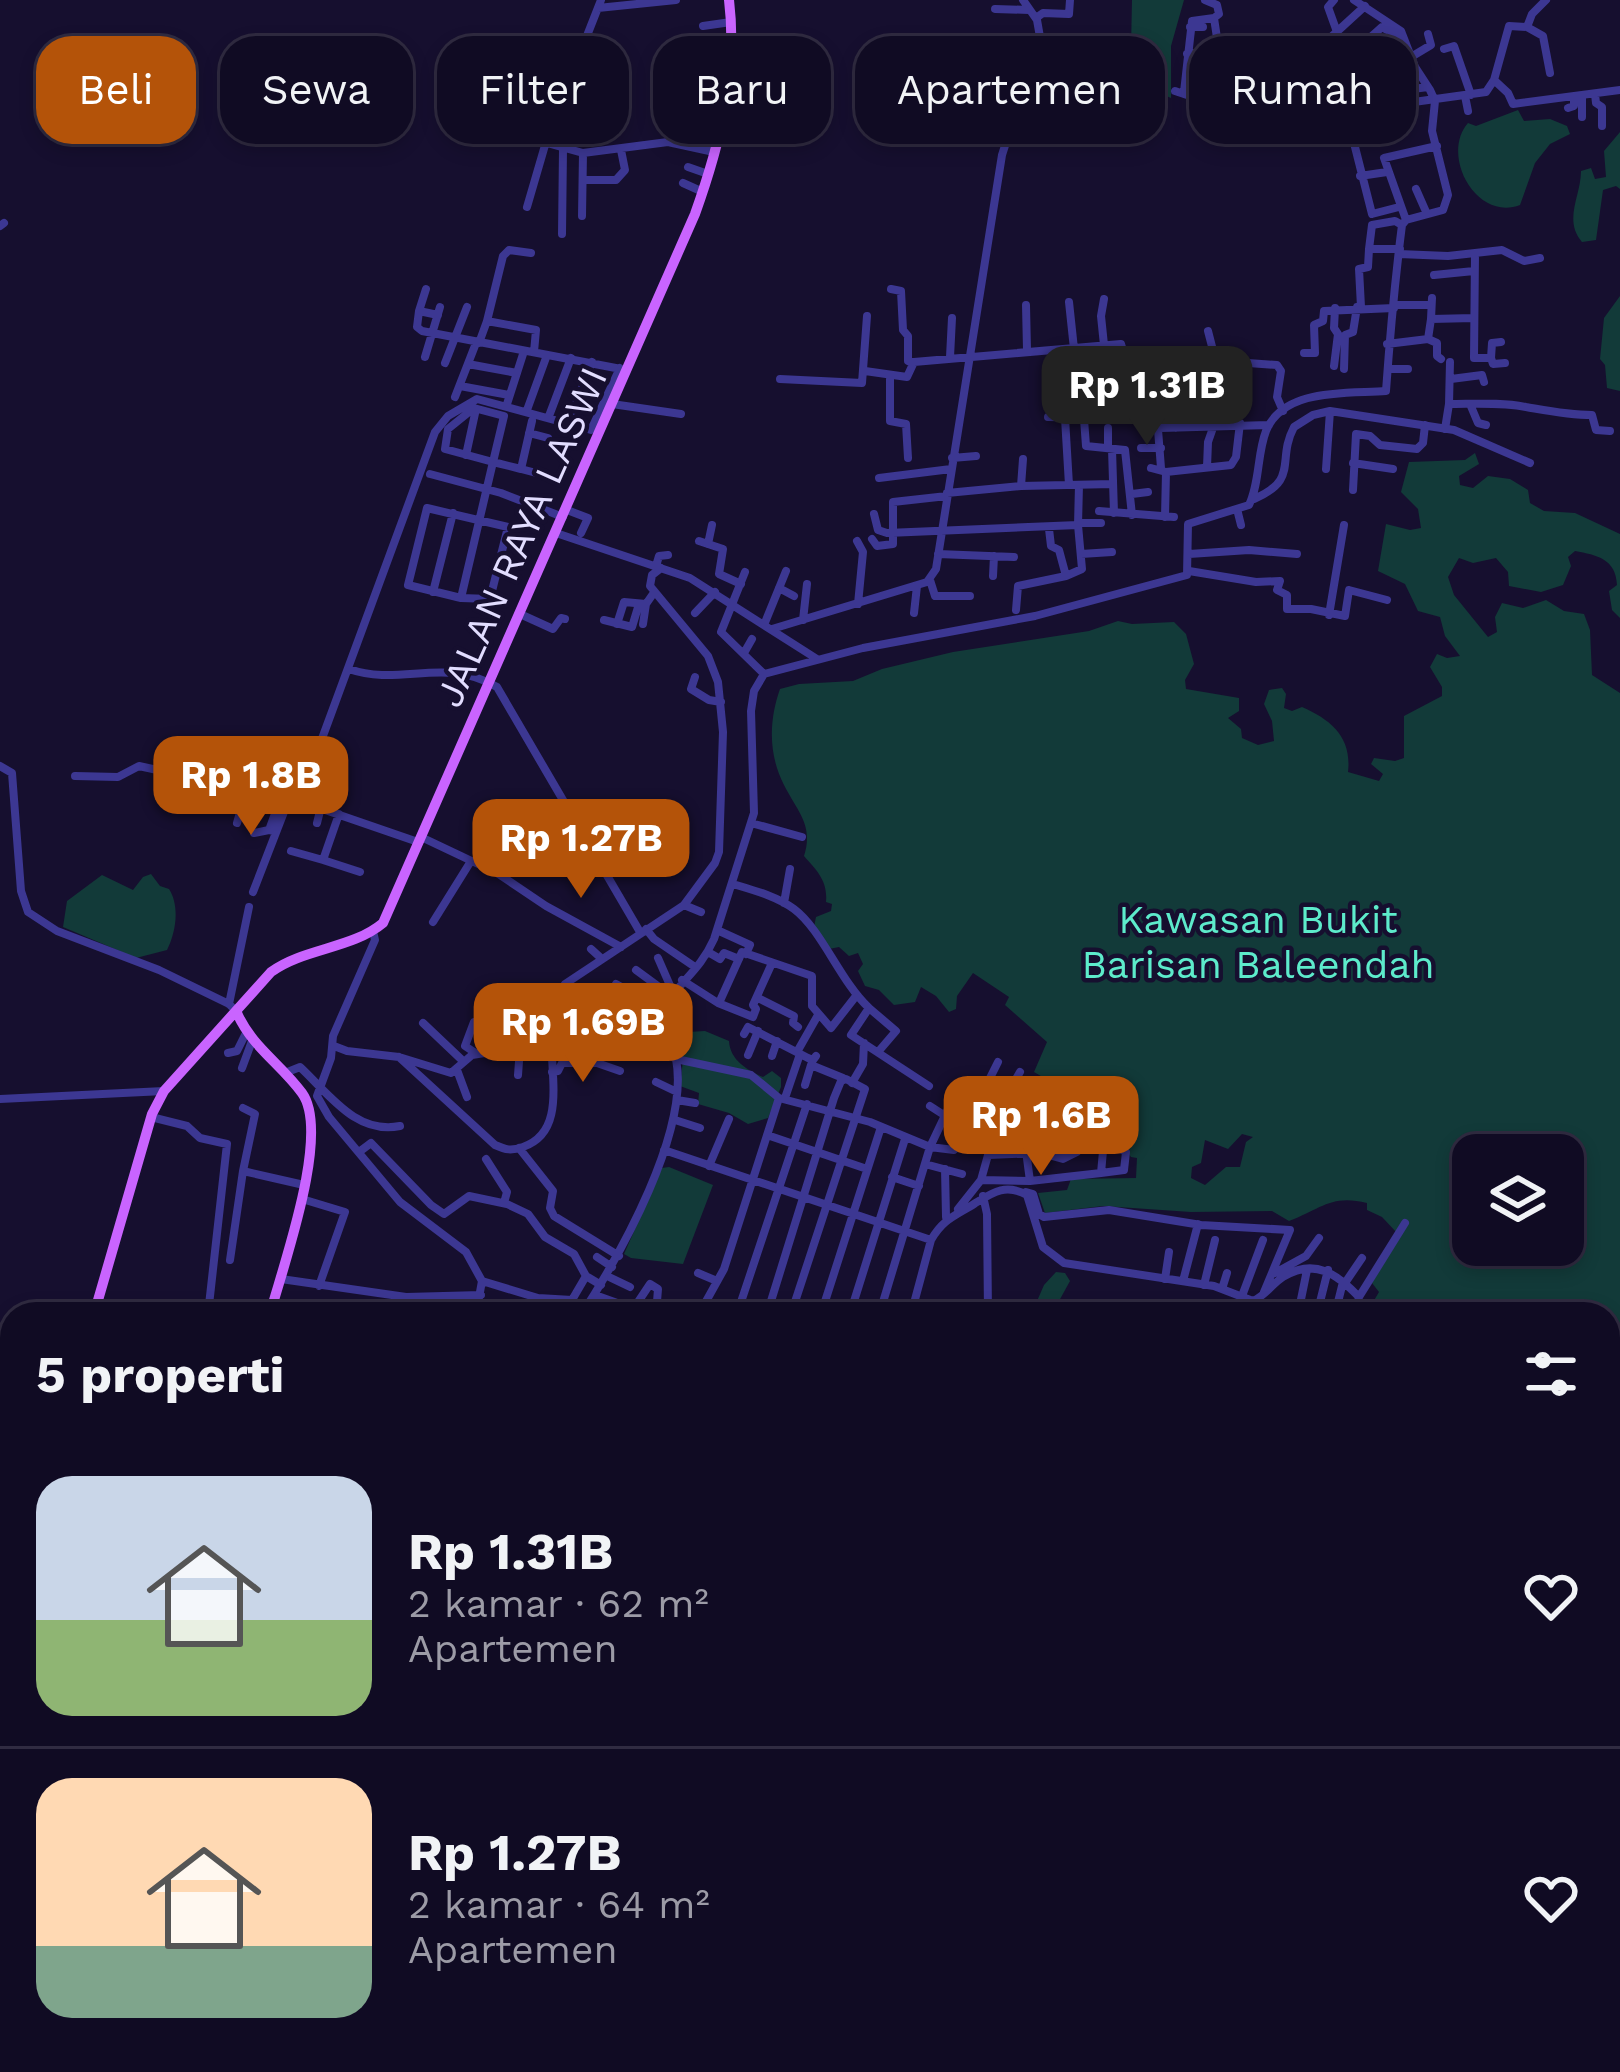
<!DOCTYPE html>
<html lang="id">
<meta charset="utf-8">
<style>
:root{--surface:#100b23;--page:#19142b;--text:#f1f3f6;--muted:#9c9ba6;--line:#302b41;--accent:#b45309}
body{margin:0;font-family:"Work Sans",sans-serif;background:var(--page);color:var(--text);height:100vh;display:flex;flex-direction:column;font-size:45px;white-space:nowrap}
*{box-sizing:border-box;margin:0}
p{font-size:39px;color:var(--muted)}
.icon{flex:none;width:66px;height:66px;fill:none;stroke:currentColor;stroke-width:2;stroke-linecap:round;stroke-linejoin:round}
.map{position:relative;flex:1;overflow:hidden}
.details{position:absolute;left:0px;top:1302px;width:1620px;height:771px;display:flex;flex-direction:column;background:var(--surface);border-radius:36px 36px 0 0;box-shadow:0 6px 18px #0003,0 0 0 3px var(--line)}
.details>*{flex:none}
.banner{position:absolute;left:36px;top:36px;width:1548px;height:108px;display:flex;gap:24px}
.controls{position:absolute;left:1452px;top:1134px;display:grid;gap:24px}
.controls a{display:grid;place-items:center;width:132px;height:132px;border-radius:24px;background:var(--surface);box-shadow:0 6px 18px #0003,0 0 0 3px var(--line);font-size:60px}
.price{position:absolute;translate:-50% -102px;padding:0 27px;border-radius:24px;background:var(--accent);color:#fff;font-size:39px;line-height:78px;filter:drop-shadow(0 3px 6px #0008)}
.price::after{content:'';position:absolute;left:50%;top:72px;width:36px;height:27px;margin-left:-18px;background:inherit;clip-path:polygon(0 0,100% 0,50% 100%)}
.price.current{background:#222;color:#fff}
ul{padding:0;list-style:none}
li{display:flex;align-items:center;gap:36px;height:300px;padding:0 36px}
li+li{border-top:3px solid var(--line)}
li span{display:grid;place-items:center;flex:none;width:336px;height:240px;border-radius:36px;color:#555}
li>.icon{margin-inline-start:auto}
span .icon{width:144px;height:144px;fill:#fffc;stroke-width:1}
li b{font-size:51px}
h2{display:flex;justify-content:space-between;align-items:center;height:144px;padding:0 36px;font-size:51px}
.chip{padding:0 42px;border-radius:36px;background:var(--surface);box-shadow:0 6px 18px #0003,0 0 0 3px var(--line);font-size:42px;line-height:108px}
.chip.current{background:var(--accent);color:#fff}
.map>svg:first-child{display:block}
</style>
<div class="map">
<svg width="1620" height="2072" viewBox="0 0 1620 2072">
<rect width="100%" height="100%" fill="#160f2f"/>
<path fill="#123a39" fill-rule="evenodd" d="M1132 0H1184L1171 46V98L1150 89 1148 84 1158 66 1148 55H1135L1120 90 1109 87 1118 62 1131 47Z
M1518 110 1524 121 1550 119 1567 126 1570 134 1550 144 1535 163 1520 205C1476 222 1440 155 1468 123L1476 126Z
M1620 132V189L1616 186 1603 190 1596 240 1582 242C1563 220 1581 196 1581 171L1591 168 1595 179 1606 177 1604 151Z
M1620 296V391L1607 388 1605 365 1600 359 1604 318Z
M1475 453 1479 464 1459 476 1460 485 1473 488 1488 476 1510 479 1528 490 1530 503 1544 511 1575 513 1620 534V618L1612 610 1609 591 1617 585C1616 559 1597 555 1575 551L1568 557 1571 566 1563 585 1541 592 1509 586 1508 572 1496 558 1473 563 1459 558 1448 577 1454 595 1488 637 1497 632 1495 617 1502 603 1523 608 1546 600 1564 611 1584 614 1590 630 1592 675 1620 693V2072H1415V2061H1608V1314H1366L1379 1292 1372 1283 1398 1234 1382 1217 1367 1210V1203C1331 1194 1321 1209 1289 1221L1272 1211 1191 1212 1103 1206 1045 1213 1038 1193 1067 1190 1071 1179 1136 1178 1137 1158 1131 1157 1122 1144 1080 1134 1088 1084 1051 1082 1034 1072 1047 1042 1005 1005 1009 997 973 973 957 996 956 1009 949 1012 936 996 921 987 915 1002 894 1005 879 990 865 986 858 971 863 964 858 953 849 956 839 947 829 949 813 932 816 917 831 911 832 904 826 902C828 880 816 870 804 856 814 825 797 811 784 785 768 754 769 720 780 689L799 684 853 681 882 669 953 652 1089 631 1118 621 1132 624 1174 622 1186 634 1194 664 1185 680 1186 689 1239 698V711L1228 718 1241 729 1242 738 1258 745 1274 741 1272 721 1264 704 1269 690 1282 688 1286 694 1284 708 1292 711 1302 707C1332 720 1352 738 1348 772L1379 781 1383 774 1371 764 1374 758 1395 761 1404 758V716L1442 696V687L1430 667 1437 654 1447 658 1460 656 1445 636 1440 617 1418 611 1405 584 1378 571 1386 524 1410 530 1421 528 1418 509 1401 492 1409 462 1465 460ZM1242 1134 1253 1137 1246 1142 1240 1167H1226L1205 1185 1191 1178 1192 1167 1201 1163 1205 1140 1228 1149ZM1473 1155H1563V1245H1473Z
M151 874 160 886 169 889C180 906 176 932 167 950L136 958 63 927 67 901 102 875 133 890 143 877Z
M705 1031 729 1041C730 1060 747 1070 763 1077L772 1071 781 1078V1087L768 1118 748 1124 729 1113 698 1104 699 1093 680 1086 683 1060 680 1055 688 1032Z
M669 1167 713 1185 683 1264 631 1258 624 1254 662 1168Z
M1056 1272 1065 1273 1070 1281 1059 1301 1057 1314H992V1308H1034L1044 1285Z
M458 2061H1165L1176 2072H457Z"/>
<g fill="none" stroke-linecap="round" stroke-linejoin="round">
<path stroke="#3c3792" stroke-width="8" d="M1205 0 1217 5 1219 14 1214 18
M1334 0 1328 7 1337 32
M598 8 676 0
M995 9 1029 10
M1036 18 1043 13 1069 14 1070 0
M703 26 731 22
M1190 27H1203
M1527 27 1532 14 1546 0
M1363 44 1382 27C1405 37 1410 65 1413 88
M1444 49 1454 46 1471 95
M1381 52 1398 38
M1187 54 1219 51
M1411 57 1431 45 1428 34
M1299 68 1308 101
M1381 68 1408 65
M1186 76 1243 68
M1494 80 1508 93 1513 104 1620 90
M1284 81 1289 116
M1264 84 1269 118
M729 90H749L755 86
M1175 91 1256 118 1291 116 1324 90 1318 49 1365 6
M1184 92 1192 21 1214 18 1219 51 1239 49 1248 117
M1195 94 1284 81 1317 50
M1595 94 1596 103 1602 107V126
M1367 95 1428 87
M1465 96 1468 111
M1582 96V117
M1402 103 1403 119
M1387 105 1388 120
M1568 108 1574 106V97
M1356 110 1486 92 1494 80 1509 26 1527 27 1543 36 1550 73
M686 126 691 103 725 108
M547 143 583 153
M1348 143H1354L1372 214 1399 207
M688 167 708 174
M1360 176 1387 172
M583 180H616L625 170 621 150
M683 183 703 192
M1416 189 1427 214
M527 207 548 135 601 0
M582 216 583 153 668 142 714 152
M1406 220 1384 158 1437 146
M0 226 4 223
M562 234 563 149
M1400 249H1369L1372 225 1395 221 1402 225
M1399 254 1448 256 1502 250 1524 261 1540 258
M1475 254 1474 358H1491L1492 343 1501 342
M1434 275 1474 271
M426 289 419 311 438 315
M891 289 901 291 903 330 908 336V361L912 362
M1432 298 1431 319 1474 318
M1069 302 1074 349
M1026 305 1027 350
M1394 305H1430
M1361 307 1359 269 1368 267 1369 249
M419 311 417 327 422 331 621 369
M487 321 503 256 509 250 531 253
M1208 331 1216 362
M1428 339 1437 343V356L1441 359
M479 343 487 321 536 330 534 352
M1387 344 1428 339 1431 319
M1104 345 1101 316 1104 299
M1304 353H1315L1314 325 1323 321 1324 311 1394 308
M1144 354 1145 400
M425 357 440 307
M950 357 952 318
M1174 357 1176 428
M1491 358 1493 364 1505 363
M445 363 467 307
M468 364 517 373
M1334 366 1338 334 1334 328 1335 308
M1344 369 1345 335 1353 332 1357 307
M1388 369H1408
M865 371 907 377 914 362 1121 344 1124 354 1277 365 1281 371 1277 397 1283 411
M890 377V421L906 424 908 458
M780 379 862 383 867 316
M1451 379 1482 375 1484 382
M460 386 509 395
M455 397 476 343
M507 404 524 351
M612 404 681 414
M1156 404 1161 468
M1449 404 1450 362
M1470 404 1478 423 1486 425
M527 410 547 355
M549 416 571 358
M1048 417 1092 418 1086 378
M1065 418 1069 485
M1092 418 1157 416
M1123 418 1124 354
M1084 419 1086 446 1125 450 1132 515
M569 422 592 362
M1201 425 1200 377 1238 378 1239 363
M1160 428 1269 425
M1445 429 1449 404C1474 404 1501 402 1526 407 1549 411 1568 415 1592 415L1596 430 1610 431
M529 433 548 438
M1108 448V428
M1141 448H1161
M1112 449 1114 513
M466 455 476 409
M952 458 976 456
M1353 463 1393 469
M1207 467 1208 442 1214 425
M1151 468 1166 472 1231 465 1236 457 1240 423
M521 469 544 475
M1326 469 1330 411
M430 474 501 493 563 517
M879 478 951 469
M1021 486 1023 459
M1353 490 1356 434 1370 436 1380 445 1417 449 1423 443 1425 425
M947 493 1021 486 1113 484
M1132 494 1148 492
M1254 499C1300 479 1276 461 1294 427L1313 415 1330 411 1454 430 1530 463
M427 508 508 527 490 599 461 598 408 585Z
M1237 509 1241 525
M567 510 588 518 581 533
M1099 511 1174 517
M874 514 878 530 887 533 1078 525 1079 485
M1165 517 1166 472
M1081 523H1101
M556 533 690 578 817 659
M872 539 877 546 893 544V502L947 496
M699 541 723 549 719 574 741 584
M857 541 863 552 858 604
M708 544 712 525
M938 554 1014 557
M1081 554 1112 552
M1189 554 1249 550 1297 554
M656 566 659 556 668 555
M1189 571 1256 582 1280 581 1277 590 1287 595V609H1311L1345 616 1349 590 1387 600
M745 572 721 632 764 674
M993 576 994 556
M1066 576 1082 569 1078 525
M930 580 935 596H970
M779 588 794 596
M433 592 453 513
M461 598 493 462 445 449 448 429 474 408 504 416 493 462 521 469 532 421
M1016 610 1018 586 1066 576 1059 550 1051 546 1049 529
M695 613 715 592
M914 613 917 586
M520 614 553 629 561 618 565 619
M1329 615 1344 525
M604 620 632 627 639 604
M803 620 807 584
M617 624 624 602 646 604 653 594
M643 624 646 604
M764 625 786 571
M772 629 927 582 936 569 1002 155 1040 37 1037 20 1023 0
M744 653 752 639
M349 669C400 687 445 656 497 687L640 932
M695 677 691 689 709 700 721 702
M0 766 12 773 21 891 28 912 57 931 159 970 229 1004 236 1011
M75 776 118 777 139 766 299 801 418 842
M299 801 435 432 448 416 477 399 591 430 620 368
M339 814 323 860 360 872
M237 823 247 789
M317 823 321 807
M751 823 802 837
M276 832 269 830 281 797
M254 833 269 830
M421 837 497 873 546 906 621 947
M291 851 323 860
M733 884C753 890 776 896 794 909 822 930 840 981 869 1008L851 1035 929 1086
M253 892 289 799
M784 903 790 869
M684 905 701 912
M433 922 471 861
M646 929 654 939 695 967
M717 930 750 945 746 954
M373 931 375 940 333 1036 331 1058 317 1096 329 1117 400 1202 466 1252 482 1281 476 1314
M591 949 602 959
M708 952 720 959 724 953 739 959
M658 958 672 990
M636 970 670 995
M682 980 718 1003 753 1017 756 1009 753 1005 772 963
M616 984 661 1009
M758 998 794 1016 793 1023 798 1027
M719 1003 742 952 812 976V1006L831 1028
M229 1004 249 907
M869 1008 896 1031 878 1052
M423 1023 463 1061
M831 1028 856 996
M744 1034 748 1027 808 1058 813 1060 816 1056
M334 1046 347 1051 399 1057 451 1073 472 1055 578 1038 663 1051 676 1059C690 1131 621 1253 582 1314
M535 1046 541 998
M650 1049C660 988 694 984 714 939L754 813 751 711 754 691 764 674 863 648 1035 616 1187 575 1188 524 1249 505C1260 482 1257 454 1266 431 1284 387 1349 394 1386 391 1390 335 1395 280 1402 225L1406 220 1443 210 1448 195 1432 131 1435 101 1430 90 1415 67 1401 31 1354 0
M797 1052 818 1015
M228 1053 237 1051 246 1033
M477 1054 465 1046 474 1022 489 1027 487 1053
M748 1055 758 1031
M772 1056 777 1041
M399 1057 495 1145C506 1150 511 1151 523 1147 584 1126 528 1028 565 984L684 905 715 863 719 852 723 732 718 682 708 656 650 586 652 575 661 568
M676 1059 751 1075 779 1098 870 1122 930 1147 954 1150 968 1136
M813 1060 811 1065 843 1078
M998 1062 990 1078 1009 1091
M242 1068 252 1041
M457 1070 467 1097
M552 1072 558 1071 562 1063H597L620 1071
M285 1073 300 1067C329 1094 356 1135 400 1126
M518 1075 520 1048
M656 1082 677 1092
M852 1083 863 1064 864 1043
M805 1085 811 1065
M955 1093 991 1113
M785 1098 800 1054
M0 1099 164 1091
M677 1100 695 1103
M930 1106 944 1115
M151 1117 187 1126 200 1138 227 1144 208 1314
M675 1120 700 1128
M1025 1123 1049 1132
M767 1135 867 1169
M1043 1147 1056 1153 1069 1149 1085 1095
M519 1148 553 1191 550 1208 554 1216 619 1256
M664 1150 931 1240C943 1219 955 1216 974 1204 992 1193 1005 1183 1027 1195L1043 1247 1064 1263 1214 1286 1253 1301C1266 1295 1272 1284 1283 1277 1315 1257 1338 1275 1359 1297
M1026 1151 1030 1181
M359 1152 371 1143 431 1205 444 1214 469 1196 507 1204 528 1214 545 1237 574 1254 586 1276 601 1285
M1041 1153 1063 1159 1077 1152 1085 1140H1104L1126 1152 1124 1170 1101 1173 1104 1140
M486 1159 507 1192 504 1203
M925 1164 962 1174
M709 1166 729 1119
M945 1169 946 1217
M243 1171 255 1114 243 1108
M892 1177 919 1186
M981 1180 988 1155 1041 1153 1058 1093 1037 1090 1025 1123 998 1110 1020 1072
M1026 1192 1033 1194 1039 1214 1044 1217 1109 1210 1201 1225 1290 1230 1264 1292
M302 1199 345 1212 319 1286
M958 1209 981 1180 1030 1181 1101 1173
M597 1257 612 1267
M230 1260 243 1171 304 1185
M698 1273 717 1281
M1275 1273 1306 1256 1319 1238
M607 1276 630 1287
M281 1279 406 1297 481 1295
M1165 1279 1169 1252
M482 1281 538 1298 572 1300 586 1276
M1183 1281 1198 1224
M1345 1283 1362 1258
M1204 1285 1215 1240
M1222 1289 1227 1273
M595 1295 620 1304
M1242 1296 1263 1240
M913 1307 931 1240
M880 1312 930 1147 959 1086
M630 1314 650 1284 658 1289 656 1314
M679 1314V1309
M699 1314 724 1269 779 1098
M737 1314 807 1104
M767 1314 834 1098 841 1081 846 1079 865 1089 791 1314
M789 1314H820
M821 1314 881 1127
M850 1314 905 1139
M873 1314 913 1307 988 1313 987 1214 983 1196
M1298 1314 1307 1270
M1317 1314 1328 1270
M1335 1314 1343 1282
M1355 1314 1359 1297 1405 1223
M5 1956 12 1955
M326 2061 332 2072
M347 2061 352 2072
M205 2070V2072
M411 2070 428 2061
M58 2072 61 2061
M231 2072 236 2061
M358 2072 377 2066
M385 2072 405 2064 412 2072"/>
<path stroke="#c964ff" stroke-width="10" d="M237 1013C252 1047 281 1064 302 1093 331 1133 283 1266 270 1314
M94 1314 152 1114 164 1091 271 972C304 948 352 949 383 923L695 214C720 144 738 74 729 0
M0 1635 12 1595
M127 2072 128 2061"/>
</g>
<g text-anchor="middle" dominant-baseline="central" stroke-width="9" stroke-linejoin="round" paint-order="stroke">
<g font-size="39" fill="#e2ddff" stroke="#160f2f">
<text transform="translate(521 537) rotate(-66)">JALAN RAYA LASWI</text>
</g>
<g font-size="39" fill="#5debcb" stroke="#160f2f">
<text x="1258" y="919">Kawasan Bukit<tspan x="1258" dy="45">Barisan Baleendah</tspan></text>
</g>
</g>
</svg>
<div class="controls">
<a><svg class="icon" aria-label="layers" viewBox="0 0 24 24"><path d="M12 4l9 5-9 5-9-5zM3 14l9 5 9-5"/></svg></a>
</div>
<b class="price current" style="left:1147px;top:448px">Rp 1.31B</b>
<b class="price" style="left:251px;top:838px">Rp 1.8B</b>
<b class="price" style="left:581px;top:901px">Rp 1.27B</b>
<b class="price" style="left:583px;top:1085px">Rp 1.69B</b>
<b class="price" style="left:1041px;top:1178px">Rp 1.6B</b>
<div class="banner">
<a class="chip current">Beli</a>
<a class="chip">Sewa</a>
<a class="chip">Filter</a>
<a class="chip">Baru</a>
<a class="chip">Apartemen</a>
<a class="chip">Rumah</a>
</div>
<section class="details">
<h2>5 properti<svg class="icon" aria-label="filters" viewBox="0 0 24 24"><path d="M4 7h16M4 17h16"/><circle cx="9" cy="7" r="2"/><circle cx="15" cy="17" r="2"/></svg></h2>
<ul>
<li><span style="background:linear-gradient(#c9d6e8 60%,#8fb573 0)"><svg class="icon" aria-label="home" viewBox="0 0 24 24"><path d="M3 11l9-7 9 7M6 9v11h12V9"/></svg></span><div><b>Rp 1.31B</b><p>2 kamar · 62 m²</p><p>Apartemen</p></div><svg class="icon" aria-label="heart" viewBox="0 0 24 24"><path d="M12 20l-8-8c-3-5 5-10 8-4 3-6 11-1 8 4z"/></svg></li>
<li><span style="background:linear-gradient(#ffd9b3 70%,#7fa58c 0)"><svg class="icon" aria-label="home" viewBox="0 0 24 24"><path d="M3 11l9-7 9 7M6 9v11h12V9"/></svg></span><div><b>Rp 1.27B</b><p>2 kamar · 64 m²</p><p>Apartemen</p></div><svg class="icon" aria-label="heart" viewBox="0 0 24 24"><path d="M12 20l-8-8c-3-5 5-10 8-4 3-6 11-1 8 4z"/></svg></li>
</ul>
</section>
</div>
